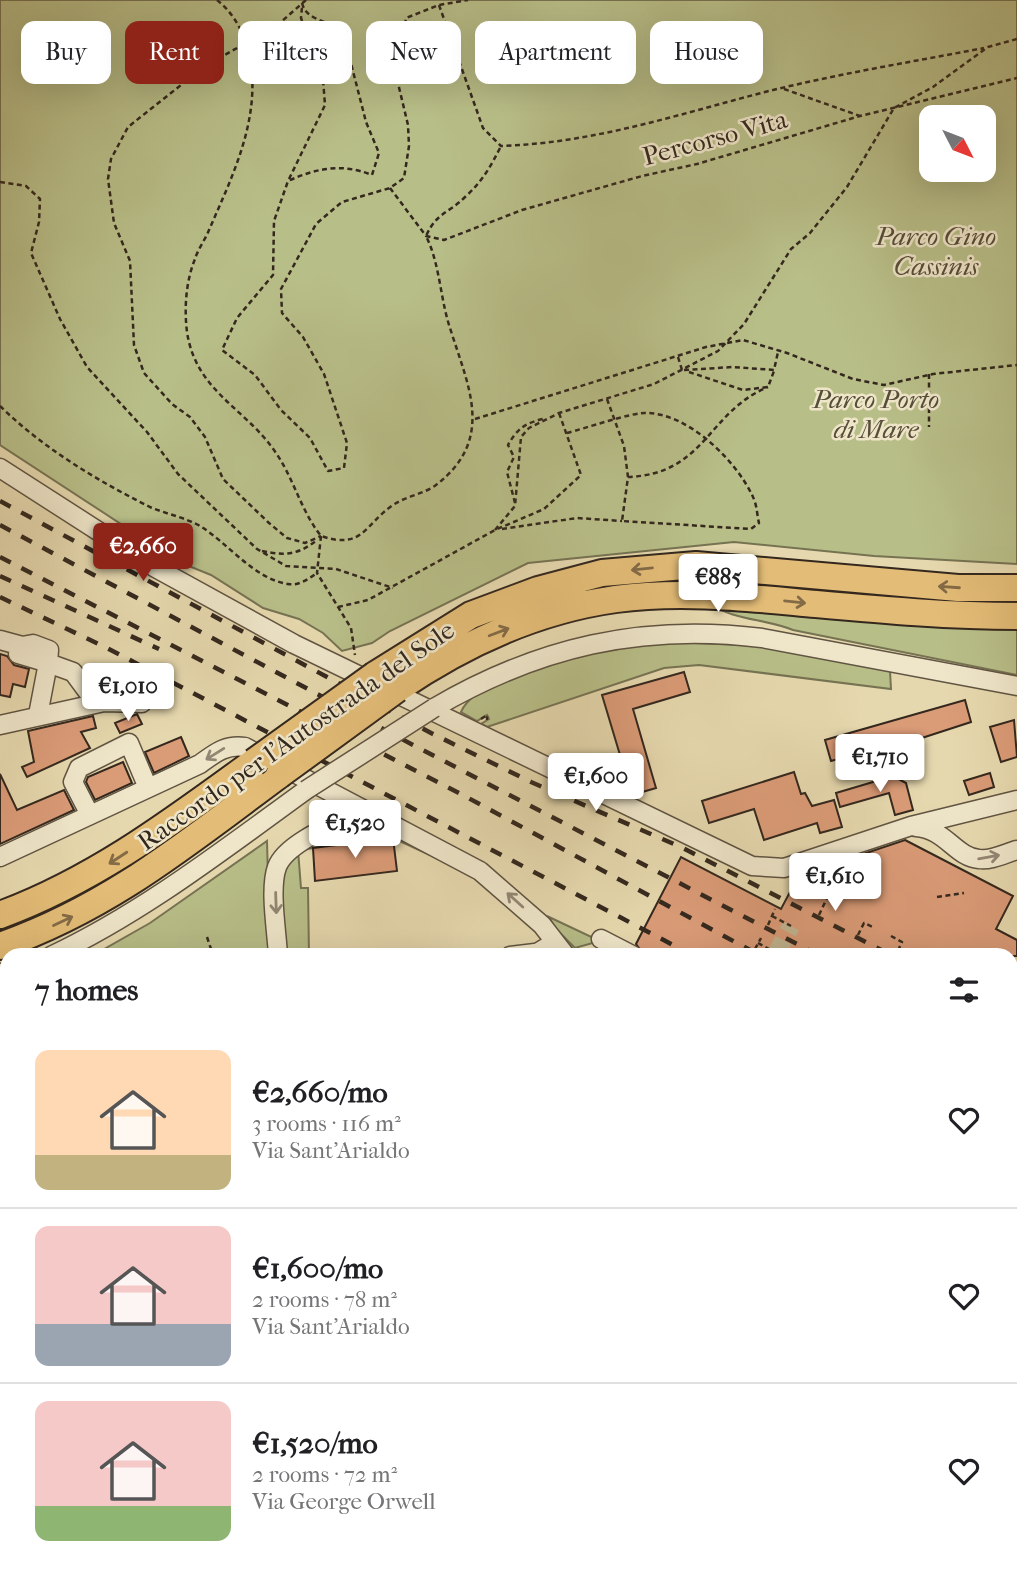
<!DOCTYPE html>
<meta charset="utf-8">
<style>
:root{--surface:#fff;--page:#f2f2f2;--text:#202124;--muted:#757577;--line:#e0e0e0;--accent:#8f2418}
body{margin:0;font-family:"IM FELL French Canon",serif;background:var(--page);color:var(--text);height:100vh;display:flex;flex-direction:column;font-size:26px;white-space:nowrap}
*{box-sizing:border-box;margin:0}
p{font-size:23px;color:var(--muted)}
.icon{flex:none;width:38px;height:38px;fill:none;stroke:currentColor;stroke-width:2;stroke-linecap:round;stroke-linejoin:round}
.map{position:relative;flex:1;overflow:hidden}
.drawer{position:absolute;left:0px;top:948px;width:1018px;height:625px;display:flex;flex-direction:column;background:var(--surface);border-radius:21px 21px 0 0;box-shadow:0 7px 28px #0002}
.drawer>*{flex:none}
.banner{position:absolute;left:21px;top:21px;width:976px;height:63px;display:flex;gap:14px}
.needle{width:46px;rotate:132deg}
.fabs{position:absolute;left:919px;top:105px;display:grid;gap:14px}
.fabs a{display:grid;place-items:center;width:77px;height:77px;border-radius:14px;background:var(--surface);box-shadow:0 7px 28px #0002;font-size:35px}
.price{position:absolute;translate:-50% -60px;padding:0 16px;border-radius:7px;background:#fff;color:#222;font-size:23px;line-height:46px;filter:drop-shadow(0 2px 4px #0008)}
.price::after{content:'';position:absolute;left:50%;top:42px;width:21px;height:16px;margin-left:-10px;background:inherit;clip-path:polygon(0 0,100% 0,50% 100%)}
.price.current{background:var(--accent);color:#fff}
ul{padding:0;list-style:none}
li{display:flex;align-items:center;gap:21px;height:175px;padding:0 35px}
li+li{border-top:2px solid var(--line)}
li span{display:grid;place-items:center;flex:none;width:196px;height:140px;border-radius:14px;color:#555}
li>.icon{margin-inline-start:auto}
span .icon{width:84px;height:84px;fill:#fffc;stroke-width:1}
li b{font-size:30px}
h2{display:flex;justify-content:space-between;align-items:center;height:84px;padding:0 35px;font-size:30px}
.pill{padding:0 24px;border-radius:14px;background:var(--surface);box-shadow:0 7px 28px #0002;font-size:24px;line-height:63px}
.pill.current{background:var(--accent);color:#fff}
.map>svg:first-child{display:block}
</style>
<div class="map">
<svg width="1017" height="1572" viewBox="0 0 1017 1572">
<rect width="100%" height="100%" fill="#e6d8ae"/>
<filter id="stains"><feTurbulence type="fractalNoise" baseFrequency=".00286" numOctaves="4"/><feColorMatrix values="0 0 0 0 .2 0 0 0 0 .09 0 0 0 0 .02 0 0 0 .5 -.17"/></filter>
<radialGradient id="worn" r=".72"><stop offset=".6" stop-color="#630" stop-opacity="0"/><stop offset="1" stop-color="#630" stop-opacity=".3"/></radialGradient>
<path fill="#b8be88" stroke="#767353" stroke-width="2" fill-rule="evenodd" d="M0 0H1017V564L874 556 734 542 528 563 390 631 372 643 342 651 323 633 299 619 263 608 211 575 179 562 0 445ZM931 117H984V170H931Z
M712 604 1017 628V675L793 630C767 619 731 620 712 604Z
M646 641 766 646 890 671 891 689 699 665 664 668 487 727 481 724 489 719 487 715 477 721 461 712C479 670 603 649 646 641Z
M357 817H365L480 878 393 838 298 850 301 888H308L309 955 281 956C280 929 270 873 290 854 307 838 336 828 357 817Z
M267 841 270 955 92 956 150 923Z
M549 917 600 941 575 948 555 928Z
M7 990V1099L0 1101V991Z
M164 1566H229L254 1572H125Z
M815 1566H981V1572H814Z"/>
<path fill="#da9b77" stroke="#34281e" stroke-width="2" d="M0 654 7 656 14 665 29 669 25 687 13 684 10 697 0 695Z
M684 672 690 692 633 709 656 788 632 795 602 695Z
M965 700 971 722 882 751 881 747 831 761 825 740Z
M137 714 142 724 120 733 115 723Z
M93 716 96 728 81 732 90 748 27 777 22 767 34 762 28 731Z
M1014 720 1017 757 1001 762 990 727Z
M181 737 189 756 154 773 145 752Z
M123 762 132 783 95 800 86 782 88 777Z
M794 772 801 794 805 793 812 806 834 800 842 827 820 833 817 823 764 840 754 809 709 823 702 801Z
M990 773 994 787 969 795 964 781Z
M0 774 17 810 64 790 74 810 0 844Z
M893 776 906 783 913 810 895 815 889 793 840 807 836 793Z
M393 838 397 871 315 881 313 848Z
M905 840 1013 896 996 929 1017 940V956H645L636 944 681 857 781 909 799 875 833 864 851 873 860 855Z"/>
<g fill="none" stroke-linecap="round" stroke-linejoin="round">
<path stroke="#c2b591" stroke-width="18" stroke-dasharray="18 9" stroke-linecap="butt" d="M775 956 791 926"/>
<defs>
<path id="minor" d="M0 468 154 567 294 644 752 866 784 868 911 826 1017 800
M0 640 22 646
M434 708C538 647 642 623 762 638L1017 686
M38 715 48 663 18 654 22 646 33 644 49 650 48 663 73 672 96 703
M0 725 104 702 142 703
M90 815 73 782 79 768 129 743 148 788
M916 827C946 829 955 857 979 859 991 861 1006 853 1017 850
M0 857 200 764C215 753 226 744 245 747L480 871 542 925 566 956
M601 939 634 956
M51 956C144 912 223 850 306 790
M278 956C277 932 269 889 277 867 286 842 340 822 363 810
M510 956 535 953
M532 956 547 947 561 950
M0 974 7 971
M0 1113 7 1112
M1012 1176 1017 1179
M0 1190 7 1243
M1012 1255H1017
M1012 1290H1017
M0 1330 7 1328
M1012 1461 1017 1460
M999 1566V1572
M75 1572 111 1566
M296 1572 298 1566
M725 1572 727 1566
M745 1572 747 1566"/>
<path id="highway" d="M375 675 471 615 538 590 602 573 696 565 958 588H1017
M397 689C463 644 536 610 616 599 683 590 749 598 816 604 883 610 950 616 1017 616
M0 915C95 880 173 821 254 762
M0 946C109 908 187 843 279 775"/>
</defs>
<use href="#minor" stroke="#605442" stroke-width="21"/>
<use href="#highway" stroke="#34281e" stroke-width="30"/>
<path stroke="#34281e" stroke-width="2.5" stroke-dasharray="5 3.5" stroke-linecap="butt" d="M217 0C237 16 247 39 251 64 259 123 232 177 209 230 205 240 198 249 195 259 186 281 184 308 187 332 196 392 246 408 276 453 294 479 301 511 321 536 363 550 364 525 393 505 406 496 424 494 436 485 496 439 468 386 450 328 440 298 440 264 426 236 437 212 448 214 465 197 482 182 491 166 501 146
M306 0 265 36 246 43 205 66 128 127 111 159 108 179 114 223 130 261 134 345 144 373 172 404 190 417 205 437 223 479 269 523 287 538 305 543 321 536
M302 3C307 23 331 18 344 36L366 122 379 153 372 175C342 163 317 168 288 181L274 221 273 275 237 318 222 350 255 375 281 410 310 438 328 471 344 468 347 443 324 374 303 337 282 313 281 289 316 224 342 202 390 188 404 178 409 146 408 125 397 79 406 18 439 5 468 0
M439 5 483 128 501 146C593 143 676 115 765 92 837 74 911 62 984 48
M784 89 860 116
M289 179 325 105 323 79 301 18 302 7
M0 182 26 186 40 199 39 222 31 253 60 319 87 367 147 432 178 474 257 549 286 566 336 569 393 588
M390 188 426 236 444 240 522 210 642 176 697 164 860 116 1017 78
M678 357 682 370
M684 370 733 367 774 370 778 352
M689 372 743 390 768 387 774 371
M929 374V427
M607 399 624 446 628 477
M0 406C43 448 96 480 150 507 166 514 184 517 200 526 228 543 254 579 288 584 299 586 308 579 317 573
M475 419 706 347 743 340 787 353 853 379 884 385 933 374 1017 365
M567 433C583 429 633 412 646 413 688 413 736 460 753 497 757 505 757 515 759 523L751 529 622 521 628 477C706 474 707 412 768 387
M515 503 507 472 514 457 508 445C517 429 525 423 543 419
M502 529 577 518 622 521
M495 530 515 506 521 437 529 428 559 413 654 384 718 351 744 324 791 249 810 233 847 187 894 108 933 87 988 47 1017 39
M321 536 317 573 351 628 355 655
M262 551C285 556 298 555 317 540
M338 607 368 600 495 530 544 509 581 475 559 413
M481 719 487 715V720
M801 879 823 890
M796 881 821 894
M937 897 964 893
M819 915 828 896
M772 916 791 926
M768 925 775 909
M858 935 864 923 875 928
M891 936 902 942 896 955
M207 937 211 949 232 956
M758 943 776 953
M755 949 761 938
M481 956 495 951
M860 956 861 954
M1012 1226H1017
M864 1566V1572
M927 1566 928 1572
M942 1566V1572
M970 1566V1572
M829 1572 830 1566
M871 1572 874 1566"/>
<use href="#minor" stroke="#efe6ca" stroke-width="18"/>
<use href="#highway" stroke="#e3bc77" stroke-width="26"/>
<path stroke="#34281e" stroke-width="4.5" stroke-dasharray="12 12" stroke-linecap="butt" d="M0 501 431 733 531 782 683 848 893 956
M0 525 413 745 820 956
M0 557 459 793 761 956
M0 576 159 649
M0 597 107 648 694 956
M1014 996 1017 997
M1012 1018 1017 1021
M1012 1055 1017 1058
M1012 1099 1017 1102
M1012 1123 1017 1125"/>
<defs>
<path id="minor-bridge" d="M306 790 434 708"/>
<path id="highway-bridge" d="M254 762 375 675
M279 775 397 689"/>
</defs>
<use href="#minor-bridge" stroke="#605442" stroke-width="21" stroke-linecap="butt"/>
<use href="#highway-bridge" stroke="#34281e" stroke-width="30" stroke-linecap="butt"/>
<use href="#minor-bridge" stroke="#efe6ca" stroke-width="18"/>
<use href="#highway-bridge" stroke="#e3bc77" stroke-width="26"/>
</g>
<defs><path id="oneway-shaft" d="M-6 0H5M1.5-3L5.5 0L1.5 3" fill="none" stroke-width="1.6" stroke-linecap="round" stroke-linejoin="round" transform="scale(1.75)"/></defs>
<g stroke="#836b46">
<use href="#oneway-shaft" transform="translate(642 569) rotate(174)"/>
<use href="#oneway-shaft" transform="translate(949 587) rotate(-176)"/>
<use href="#oneway-shaft" transform="translate(795 602) rotate(6)"/>
<use href="#oneway-shaft" transform="translate(499 632) rotate(-21)"/>
<use href="#oneway-shaft" transform="translate(118 858) rotate(147)"/>
<use href="#oneway-shaft" transform="translate(63 921) rotate(-25)"/>
</g>
<g stroke="#928774">
<use href="#oneway-shaft" transform="translate(215 754) rotate(148)"/>
<use href="#oneway-shaft" transform="translate(989 857) rotate(-10)"/>
<use href="#oneway-shaft" transform="translate(515 900) rotate(-138)"/>
<use href="#oneway-shaft" transform="translate(276 903) rotate(88)"/>
</g>
<g text-anchor="middle" dominant-baseline="central" stroke-width="5" stroke-linejoin="round" paint-order="stroke">
<g font-size="26" fill="#34281e" stroke="#efe6ca">
<text transform="translate(715 138) rotate(-15)">Percorso Vita</text>
<text transform="translate(296 736) rotate(-35)">Raccordo per l'Autostrada del Sole</text>
</g>
<g font-size="26" font-style="italic" fill="#554e38" stroke="#efe6ca">
<text x="936" y="236">Parco Gino<tspan x="936" dy="30">Cassinis</tspan></text>
<text x="876" y="399">Parco Porto<tspan x="876" dy="30">di Mare</tspan></text>
</g>
</g>
<rect width="100%" height="100%" filter="url(#stains)"/>
<rect width="100%" height="100%" fill="url(#worn)"/>
</svg>
<div class="fabs">
<a><svg class="needle" viewBox="-14 -14 28 28"><path d="M0-13l5 13h-10z" fill="#e53935"/><path d="M0 13l5-13h-10z" fill="#757577"/></svg></a>
</div>
<b class="price current" style="left:143px;top:583px">€2,660</b>
<b class="price" style="left:718px;top:614px">€885</b>
<b class="price" style="left:128px;top:723px">€1,010</b>
<b class="price" style="left:880px;top:794px">€1,710</b>
<b class="price" style="left:596px;top:813px">€1,600</b>
<b class="price" style="left:355px;top:860px">€1,520</b>
<b class="price" style="left:835px;top:913px">€1,610</b>
<div class="banner">
<a class="pill">Buy</a>
<a class="pill current">Rent</a>
<a class="pill">Filters</a>
<a class="pill">New</a>
<a class="pill">Apartment</a>
<a class="pill">House</a>
</div>
<section class="drawer">
<h2>7 homes<svg class="icon" aria-label="filters" viewBox="0 0 24 24"><path d="M4 7h16M4 17h16"/><circle cx="9" cy="7" r="2"/><circle cx="15" cy="17" r="2"/></svg></h2>
<ul>
<li><span style="background:linear-gradient(#ffd9b3 75%,#c2b280 0)"><svg class="icon" aria-label="home" viewBox="0 0 24 24"><path d="M3 11l9-7 9 7M6 9v11h12V9"/></svg></span><div><b>€2,660/mo</b><p>3 rooms · 116 m²</p><p>Via Sant'Arialdo</p></div><svg class="icon" aria-label="heart" viewBox="0 0 24 24"><path d="M12 20l-8-8c-3-5 5-10 8-4 3-6 11-1 8 4z"/></svg></li>
<li><span style="background:linear-gradient(#f6c9c9 70%,#9aa5b1 0)"><svg class="icon" aria-label="home" viewBox="0 0 24 24"><path d="M3 11l9-7 9 7M6 9v11h12V9"/></svg></span><div><b>€1,600/mo</b><p>2 rooms · 78 m²</p><p>Via Sant'Arialdo</p></div><svg class="icon" aria-label="heart" viewBox="0 0 24 24"><path d="M12 20l-8-8c-3-5 5-10 8-4 3-6 11-1 8 4z"/></svg></li>
<li><span style="background:linear-gradient(#f6c9c9 75%,#8fb573 0)"><svg class="icon" aria-label="home" viewBox="0 0 24 24"><path d="M3 11l9-7 9 7M6 9v11h12V9"/></svg></span><div><b>€1,520/mo</b><p>2 rooms · 72 m²</p><p>Via George Orwell</p></div><svg class="icon" aria-label="heart" viewBox="0 0 24 24"><path d="M12 20l-8-8c-3-5 5-10 8-4 3-6 11-1 8 4z"/></svg></li>
</ul>
</section>
</div>
